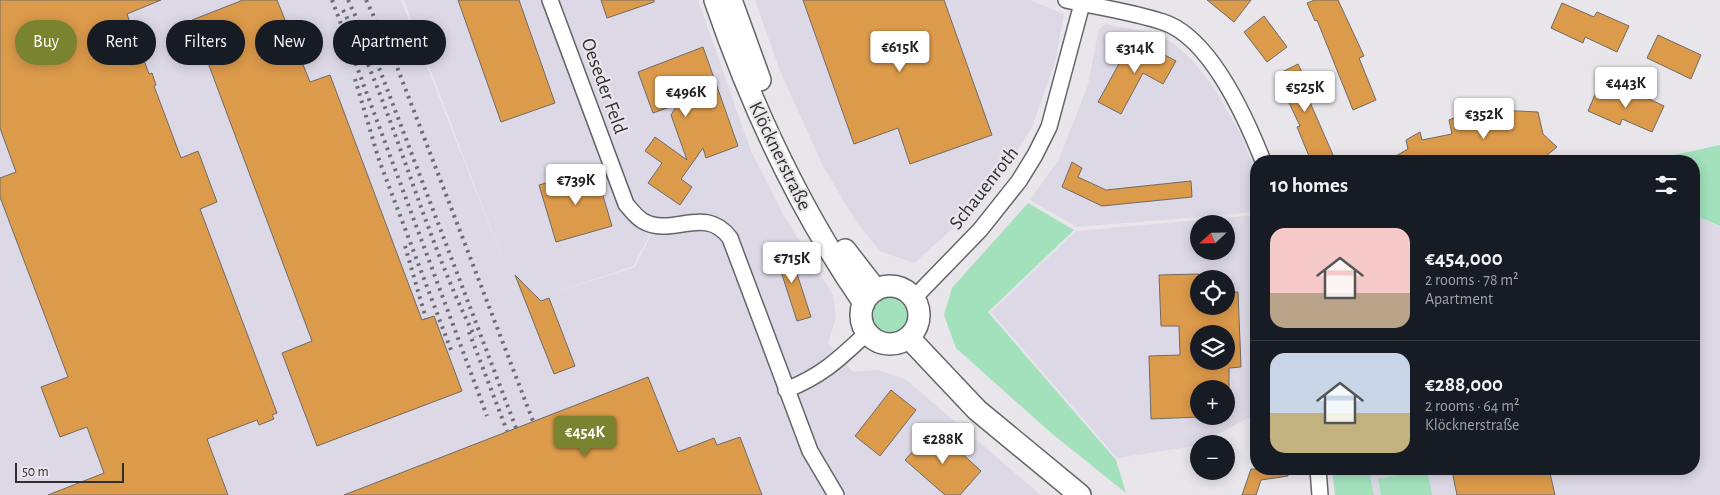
<!DOCTYPE html>
<meta charset="utf-8">
<style>
:root{--surface:#171b24;--page:#242831;--text:#f1f3f6;--muted:#9ea1a6;--line:#363941;--accent:#798330}
body{margin:0;font-family:"Alegreya Sans",sans-serif;background:var(--page);color:var(--text);height:100vh;display:flex;flex-direction:column;font-size:19px;white-space:nowrap}
*{box-sizing:border-box;margin:0}
p{font-size:16px;color:var(--muted)}
.icon{flex:none;width:28px;height:28px;fill:none;stroke:currentColor;stroke-width:2;stroke-linecap:round;stroke-linejoin:round}
.map{position:relative;flex:1;overflow:hidden}
.details{position:absolute;left:1250px;top:155px;width:450px;height:320px;display:flex;flex-direction:column;background:var(--surface);border-radius:20px;box-shadow:0 2px 12px #0003}
.details>*{flex:none}
.banner{position:absolute;left:15px;top:20px;width:475px;height:45px;display:flex;gap:10px}
.needle{width:32px;rotate:248deg}
.fabs{position:absolute;left:1190px;top:215px;display:grid;gap:10px}
.fabs a{display:grid;place-items:center;width:45px;height:45px;border-radius:50%;background:var(--surface);box-shadow:0 2px 12px #0003;font-size:25px}
.scale{position:absolute;left:15px;bottom:12px;width:109px;box-sizing:border-box;padding-left:5px;border:2px solid #303032;border-top:0;font-size:14px;line-height:18px;white-space:nowrap;color:#303032;-webkit-text-stroke:4px #e8e5eb;paint-order:stroke}
.price{position:absolute;translate:-50% -42px;padding:0 11px;border-radius:5px;background:#fff;color:#222;font-size:16px;line-height:32px;filter:drop-shadow(0 1px 2px #0008)}
.price::after{content:'';position:absolute;left:50%;top:30px;width:15px;height:11px;margin-left:-8px;background:inherit;clip-path:polygon(0 0,100% 0,50% 100%)}
.price.on{background:var(--accent);color:#fff}
ul{padding:0;list-style:none}
li{display:flex;align-items:center;gap:15px;height:125px;padding:0 20px}
li+li{border-top:1px solid var(--line)}
li span{display:grid;place-items:center;flex:none;width:140px;height:100px;border-radius:15px;color:#555}
li>.icon{margin-inline-start:auto}
span .icon{width:60px;height:60px;fill:#fffc;stroke-width:1}
li b{font-size:21px}
h2{display:flex;justify-content:space-between;align-items:center;height:60px;padding:0 20px;font-size:21px}
.pill{padding:0 18px;border-radius:22px;background:var(--surface);box-shadow:0 2px 12px #0003;font-size:18px;line-height:45px}
.pill.on{background:var(--accent);color:#fff}
.map>svg:first-child{display:block}
</style>
<div class="map">
<svg width="1720" height="495" viewBox="0 0 1720 495">
<rect width="100%" height="100%" fill="#e8e5eb"/>
<path fill="#ddd8e5" fill-rule="evenodd" d="M0 0H401L509 276 404 0H698L751 151 784 216 833 295 836 318 828 342 853 372 877 370 905 379 1041 495H0ZM715 228 726 242 733 266 725 243 715 229 653 231 635 267 545 296 633 266 652 231Z
M755 0H1030L1064 14 1055 62 1032 127 988 197 914 263 880 251 857 223 824 168 780 71Z
M1106 24 1156 34 1175 45 1193 61 1214 88 1241 135 1256 173V212L1077 227 1030 200 1059 159 1088 85 1099 29Z
M1256 215V414L1195 446 1117 458 991 312 1076 231ZM1199 224H1226V251H1199ZM1199 279H1226V306H1199ZM1199 334H1226V361H1199ZM1199 389H1226V416H1199Z
M1694 215 1720 227V495H1374L1370 476 1396 469H1694Z"/>
<path fill="#a2e1bc" d="M1720 145V226L1694 215V161H1646Z
M1028 203 1074 230 988 312 1116 460 1126 493 1050 432 956 348 944 315 952 288Z
M871 315a19 19 0 1 1 38 0a19 19 0 1 1-38 0Z
M1332 469H1396L1370 476 1374 495H1335Z
M1427 469 1432 495H1381L1378 479Z"/>
<path fill="#dc9a4b" stroke="#6f6b67" fill-rule="evenodd" d="M0 0H161L127 14 149 74 152 73 156 85 154 86 181 158 198 151 217 202 200 209 277 413 272 415 274 419 259 425 257 420 207 439 228 495H48L104 473 87 427 60 437 41 387 68 377 0 197V178L16 172 0 128Z
M243 0H277L310 82 330 75 422 320 434 316 462 391 317 446 282 353 312 341 192 20Z
M458 0H519L555 103 501 122Z
M601 0H654V2L607 18Z
M803 0H944L992 135 910 164 898 128 854 144Z
M1207 0H1251L1234 22Z
M1315 0H1338L1364 56 1359 58 1376 100 1353 110 1317 20 1315 21 1307 3Z
M1562 3 1594 17 1597 12 1629 26 1617 52 1585 37 1583 43 1551 28Z
M1264 16 1287 47 1267 62 1244 32Z
M1658 35 1701 55 1691 79 1647 58Z
M1133 38 1176 61 1163 84 1143 73 1121 114 1098 102Z
M703 47 738 146 706 158 703 148 681 179 692 187 680 205 648 183 662 163 645 151 655 137 687 160 671 115 678 104 653 113 638 72Z
M1298 64 1314 97 1309 100 1333 155 1318 161H1311L1297 127 1300 126 1276 75Z
M1599 85 1631 99 1634 92 1664 106 1652 132 1622 119 1620 125 1588 111Z
M1497 110 1538 112 1543 134 1557 147 1540 161H1387L1408 149 1406 140 1420 132 1422 140 1452 134 1449 120 1469 112 1499 117Z
M1072 162 1082 168 1078 177 1106 190 1191 181 1192 197 1102 206 1062 187Z
M595 169 612 226 556 242 539 185Z
M788 246 811 317 797 321 774 250Z
M1199 274V306H1226V292H1238L1241 367 1229 368V389H1199V417L1151 419 1149 356 1180 355 1179 326H1161L1159 275ZM1199 334H1226V361H1199Z
M515 275 541 301 549 298 575 366 554 374Z
M648 377 678 452 714 438 717 445 740 437 762 495H344Z
M891 390 916 410 880 456 855 436Z
M934 428 981 471 960 495H945L905 460Z
M1251 469H1288V476L1261 480 1256 495H1242Z
M1460 469H1549L1555 495H1457L1452 471Z"/>
<g fill="none" stroke-linecap="round" stroke-linejoin="round">
<defs>
<path id="street" d="M550 0 626 204C631 210 636 217 643 221 672 238 705 204 730 238L810 451 836 495
M1066 0C1098 7 1132 12 1163 22 1210 37 1246 118 1263 161
M914 298 980 230 1019 181 1035 155 1049 127 1083 0
M786 390C822 376 839 359 867 333
M1318 469 1320 495"/>
<path id="secondary" d="M715 0C752 108 799 209 864 303
M731 0 760 80
M845 250 876 290
M861 315a29 29 0 1 1 58 0a29 29 0 1 1-58 0Z
M909 338 977 410 1080 495"/>
</defs>
<use href="#street" stroke="#666469" stroke-width="18"/>
<use href="#secondary" stroke="#666469" stroke-width="24"/>
<use href="#street" stroke="#fff" stroke-width="15"/>
<use href="#secondary" stroke="#fff" stroke-width="21"/>
<path stroke="#6d6c70" stroke-width="4" stroke-dasharray="2.5 5" stroke-linecap="butt" d="M332 0 487 416
M348 0 376 60 516 428
M366 0 392 54 533 421
M343 10C396 115 422 232 475 337
M355 79 379 160 451 350
M405 246 426 319
M469 332 507 431"/>
</g>
<g text-anchor="middle" dominant-baseline="central" stroke-width="4.5" stroke-linejoin="round" paint-order="stroke">
<g font-size="20" fill="#303032" stroke="#e8e5eb">
<text transform="translate(604 86) rotate(70)">Oeseder Feld</text>
<text transform="translate(780 156) rotate(64)">Klöcknerstraße</text>
<text transform="translate(984 188) rotate(-52)">Schauenroth</text>
</g>
</g>
</svg>
<div class="fabs">
<a><svg class="needle" viewBox="-14 -14 28 28"><path d="M0-13l5 13h-10z" fill="#e53935"/><path d="M0 13l5-13h-10z" fill="#9ea1a6"/></svg></a>
<a><svg class="icon" aria-label="locate" viewBox="0 0 24 24"><circle cx="12" cy="12" r="6"/><path d="M12 2v4M12 18v4M2 12h4M18 12h4"/></svg></a>
<a><svg class="icon" aria-label="layers" viewBox="0 0 24 24"><path d="M12 4l9 5-9 5-9-5zM3 14l9 5 9-5"/></svg></a>
<a>+</a>
<a>−</a>
</div>
<div class="scale">50 m</div>
<b class="price" style="left:900px;top:73px">€615K</b>
<b class="price" style="left:1135px;top:74px">€314K</b>
<b class="price" style="left:1626px;top:109px">€443K</b>
<b class="price" style="left:1305px;top:113px">€525K</b>
<b class="price" style="left:686px;top:118px">€496K</b>
<b class="price" style="left:1484px;top:140px">€352K</b>
<b class="price" style="left:576px;top:206px">€739K</b>
<b class="price" style="left:792px;top:284px">€715K</b>
<b class="price on" style="left:585px;top:458px">€454K</b>
<b class="price" style="left:943px;top:465px">€288K</b>
<div class="banner">
<a class="pill on">Buy</a>
<a class="pill">Rent</a>
<a class="pill">Filters</a>
<a class="pill">New</a>
<a class="pill">Apartment</a>
</div>
<section class="details">
<h2>10 homes<svg class="icon" aria-label="filters" viewBox="0 0 24 24"><path d="M4 7h16M4 17h16"/><circle cx="9" cy="7" r="2"/><circle cx="15" cy="17" r="2"/></svg></h2>
<ul>
<li><span style="background:linear-gradient(#f6c9c9 65%,#b9a48a 0)"><svg class="icon" aria-label="home" viewBox="0 0 24 24"><path d="M3 11l9-7 9 7M6 9v11h12V9"/></svg></span><div><b>€454,000</b><p>2 rooms · 78 m²</p><p>Apartment</p></div></li>
<li><span style="background:linear-gradient(#c9d6e8 60%,#c2b280 0)"><svg class="icon" aria-label="home" viewBox="0 0 24 24"><path d="M3 11l9-7 9 7M6 9v11h12V9"/></svg></span><div><b>€288,000</b><p>2 rooms · 64 m²</p><p>Klöcknerstraße</p></div></li>
</ul>
</section>
</div>
